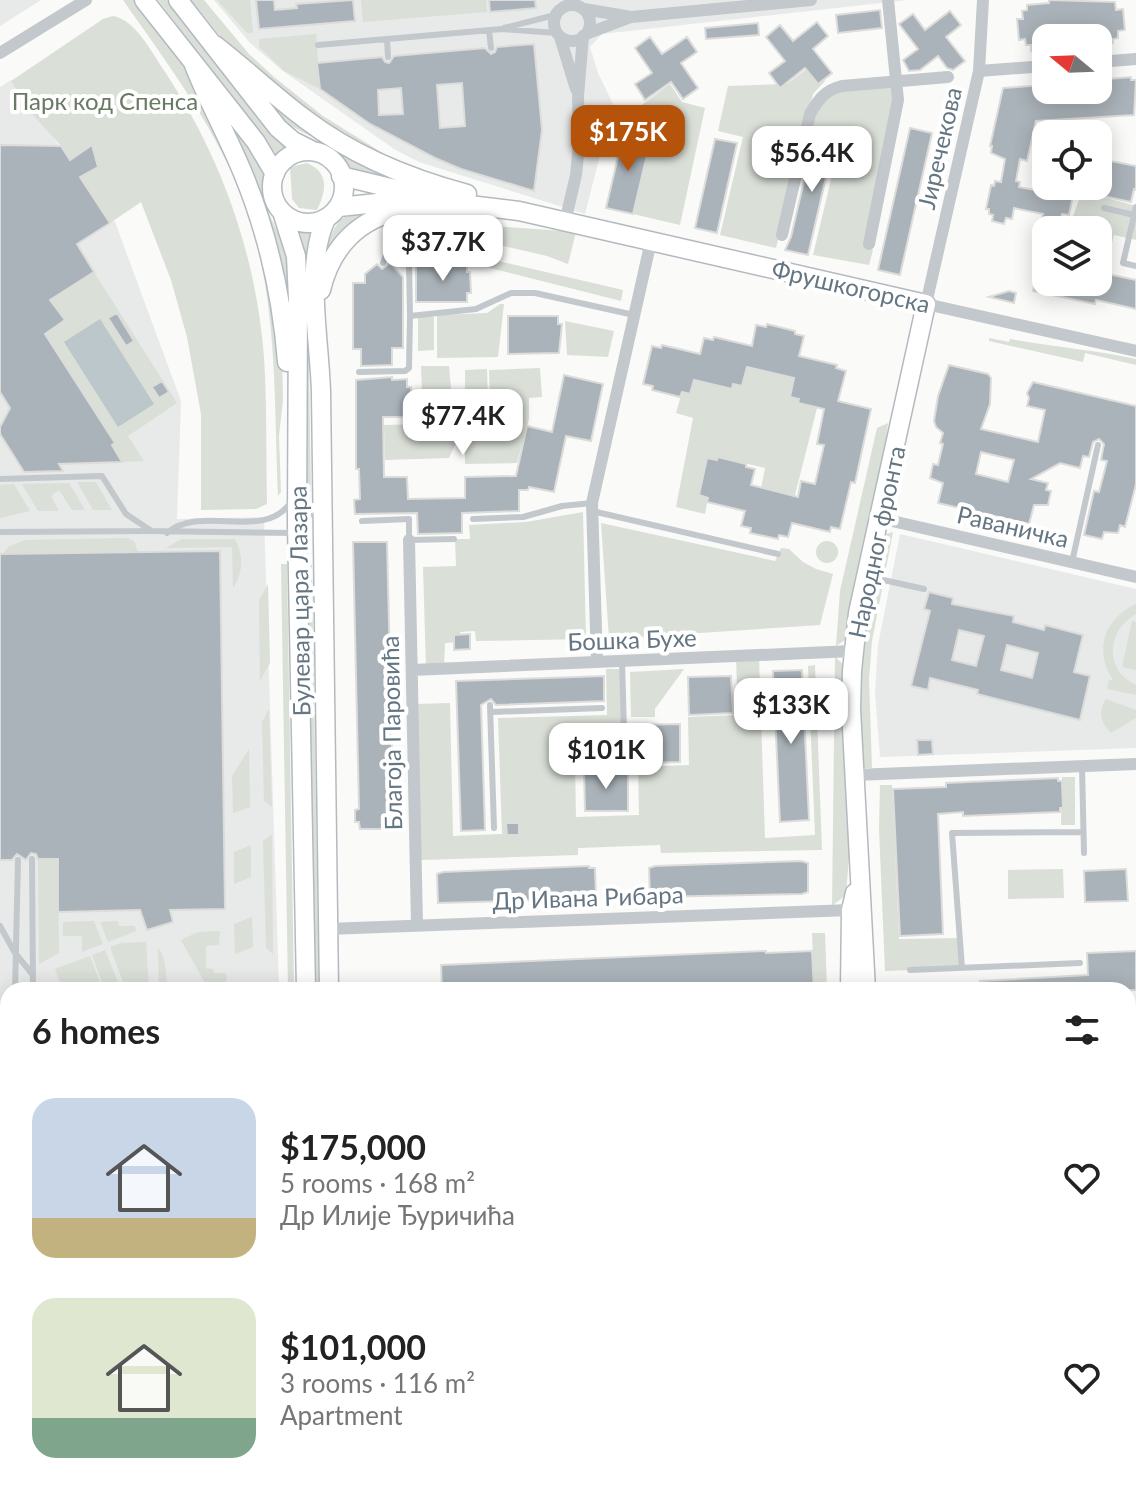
<!DOCTYPE html>
<meta charset="utf-8">
<style>
:root{--surface:#fff;--page:#f2f2f2;--text:#222;--muted:#767676;--accent:#b45309}
body{margin:0;font-family:Lato,sans-serif;background:var(--page);color:var(--text);height:100vh;display:flex;flex-direction:column;font-size:30px;white-space:nowrap}
*{box-sizing:border-box;margin:0}
p{font-size:26px;color:var(--muted)}
.icon{flex:none;width:44px;height:44px;fill:none;stroke:currentColor;stroke-width:2;stroke-linecap:round;stroke-linejoin:round}
.map{position:relative;flex:1;overflow:hidden}
.sheet{position:absolute;left:0px;top:982px;width:1136px;height:514px;display:flex;flex-direction:column;background:var(--surface);border-radius:24px 24px 0 0;box-shadow:0 4px 20px #0003}
.sheet>*{flex:none}
.needle{width:52px;rotate:289deg}
.buttons{position:absolute;left:1032px;top:24px;display:grid;gap:16px}
.buttons a{display:grid;place-items:center;width:80px;height:80px;border-radius:16px;background:var(--surface);box-shadow:0 4px 20px #0003;font-size:40px}
.price{position:absolute;translate:-50% -68px;padding:0 18px;border-radius:16px;background:#fff;color:#222;font-size:26px;line-height:52px;filter:drop-shadow(0 2px 4px #0008)}
.price::after{content:'';position:absolute;left:50%;top:48px;width:24px;height:18px;margin-left:-12px;background:inherit;clip-path:polygon(0 0,100% 0,50% 100%)}
.price.selected{background:var(--accent);color:#fff}
ul{padding:0;list-style:none}
li{display:flex;align-items:center;gap:24px;height:200px;padding:0 32px}
li span{display:grid;place-items:center;flex:none;width:224px;height:160px;border-radius:24px;color:#555}
li>.icon{margin-inline-start:auto}
span .icon{width:96px;height:96px;fill:#fffc;stroke-width:1}
li b{font-size:34px}
h2{display:flex;justify-content:space-between;align-items:center;height:96px;padding:0 32px;font-size:34px}
.map>svg:first-child{display:block}
</style>
<div class="map">
<svg width="1136" height="1495" viewBox="0 0 1136 1495">
<rect width="100%" height="100%" fill="#fafaf8"/>
<path fill="#e8e9e9" d="M0 0H41L0 26Z
M214 0H908L602 34 590 47 598 73 613 104 585 214 419 162 394 149 283 71 250 43Z
M11 80 115 222 181 401 177 519 264 517 279 990H8V1103H0V87Z
M900 534 1136 589V748L880 757 875 693 878 645Z
M0 1256H8V1445L0 1434Z
M38 1488H276L277 1495H43Z
M352 1488H536V1495H352Z"/>
<path fill="#dadfd7" d="M123 0H134L180 60 212 115 252 209 282 360 283 400 279 436 281 492 278 496C274 402 278 300 247 210 220 133 169 66 123 0Z
M158 0H167L289 149 277 156Z
M191 0H204L249 54 274 77 323 116 418 175 310 117 224 41Z
M217 0H250L253 33H247Z
M361 0H486L487 12 363 22Z
M113 16C136 20 152 53 165 72 222 158 256 255 264 357 267 406 266 455 267 504L256 509 201 510V414L187 337 171 280 141 202 110 223 61 146 31 113 11 81 103 19Z
M316 34 320 89 284 71 259 47V39Z
M812 65 825 81 813 94 776 248 720 235 743 137 718 131 728 86 787 84Z
M670 84 682 102 705 108 680 225 633 214 651 138 624 131 639 107Z
M892 87 896 101 867 248 873 250 869 265 813 255 839 146 811 139 812 115 830 92Z
M259 91 445 194 351 173C337 136 316 144 289 124 277 115 269 103 259 91Z
M227 116 259 159 263 171 264 204 288 253 291 277 289 319Z
M307 163C330 173 326 191 317 210L299 208 292 199 290 167Z
M1082 191 1136 206V240L1114 235 1109 254 1098 252V230H1077L1078 226 1070 225Z
M377 209 324 257C334 223 339 211 377 209Z
M454 223 576 232 568 264 547 256 451 234Z
M299 228 313 230 307 249 311 494 306 509 303 251Z
M485 258 623 290 621 301 486 267Z
M94 272 177 403 128 436 144 461 122 462 112 445 114 442 45 333 64 320 50 300Z
M500 304H504L498 357 437 358V315L487 313Z
M418 317H434V350L418 351Z
M565 321 614 331 608 357 567 355Z
M989 338 1009 342 1010 339C1052 347 1094 350 1136 359V365L1085 353 1083 362 989 341Z
M748 362 795 373 790 397 799 399V404L817 408 794 499 788 494 761 488 765 468 718 457 717 460 707 459 699 495 708 498 705 514 676 507 693 418 676 413 682 392 690 394 694 380 732 389 733 384 742 386Z
M421 366H449L456 443 449 458 385 460 384 425 423 424Z
M540 368 542 397 529 398V419L517 463 465 464V370L487 369 488 402 514 399 490 400 489 370Z
M888 423 883 465 848 638 836 646 840 591 877 428Z
M77 482H96L112 510H93Z
M69 483 85 510H72L59 490 51 496 59 511H38L22 484Z
M14 484 30 511 0 518V485Z
M583 512 586 639 476 641 475 631 460 632V642L445 643 444 666 426 667 423 567 456 566 455 539H470L469 525 526 522Z
M601 523 775 561 781 548 789 549 803 562 816 569 833 574 820 625 609 639Z
M893 532 872 641 869 679 872 768H861L859 692 864 622 880 544 886 534Z
M128 538 134 541 138 552 3 554 8 547 25 540Z
M182 539H235C244 558 243 571 233 588L232 547 166 548Z
M816 552a11 11 0 1 1 22 0a11 11 0 1 1-22 0Z
M281 564H287L294 990H288Z
M312 565 319 990H315L306 566Z
M268 584 270 663 260 681 259 600Z
M1136 604V614C1107 630 1103 670 1136 685V695L1107 689 1109 680H1113C1093 650 1105 618 1136 604Z
M1132 621 1136 622V670L1122 667Z
M759 656 765 838 815 835 808 666 815 665 822 850 661 853 660 845 578 848V855L421 860 417 704 450 703 453 836 502 834 498 718 607 715 606 669H620L623 762 575 764 576 817 639 815 638 767 689 765 688 717 738 715 736 657Z
M835 657 844 665 849 856 846 895 832 906Z
M684 669 655 709V717H631L630 672Z
M1106 699 1136 710V718L1111 733C1100 722 1098 711 1106 699Z
M269 709 272 807 264 801 262 722Z
M249 749 250 807 233 813 232 776Z
M1062 777H1075V825H1061Z
M880 785H892L899 939 959 938 962 968 885 971 879 829Z
M272 834 273 954 266 948 263 841Z
M251 845V877L234 884V852Z
M38 859H58L59 953 39 964Z
M1063 869 1064 898 1008 899V870Z
M252 917 253 947 235 954 234 924Z
M94 921 103 944 82 952V936H63V922Z
M118 921 119 926H135L136 931 108 942 100 922Z
M220 931 219 945 206 946V968L213 969 214 973H226L227 990H209L181 940 198 932Z
M812 933H825L827 990H814Z
M146 942 149 990H126L110 947 121 943Z
M158 948C168 959 164 975 169 990H159Z
M105 950 121 990H105L92 955Z
M90 956 100 983 82 990H63L55 969Z
M1128 1111H1136V1495H914V1488H1128Z
M0 1448 8 1460V1488H27L32 1495H0Z"/>
<path fill="#bbc7cb" d="M100 319 154 404 118 427 64 342Z"/>
<path fill="#aab3b9" stroke="#dcdcda" stroke-width="2" fill-rule="evenodd" d="M256 0H274L275 10 297 8 296 4 353 0 355 21 259 29Z
M489 0H535L536 8 490 12Z
M1049 0 1115 2 1116 10 1123 9 1125 30 1118 31V38L1113 39V43L1100 44 1098 30 1043 36 1044 50 1031 51V45H1026L1025 39 1019 40 1017 19H1023L1022 11 1027 10V5L1049 3Z
M880 10 882 28 838 33 836 15Z
M950 11 961 25 946 37 965 61 953 70 947 68 938 56 920 70 909 71 903 60 918 49 899 24 913 14 925 30Z
M817 22 828 36 813 49 832 73 818 84 805 68 780 88 769 73 785 61 766 37 780 25 793 41Z
M758 23 759 35 706 39 705 28Z
M650 37 662 54 687 37 697 52 681 63 698 88 683 99 671 82 645 100 635 84 652 73 635 48Z
M534 44 542 130 534 191 461 169 435 158 370 124 320 89 317 63 382 57 385 62 389 63 394 56 485 48 491 54 495 52 497 47ZM462 83 465 126 440 128 437 85ZM401 88 403 114 379 115 378 90Z
M1131 77V80H1136L1134 115 1036 121 1027 161 1020 159 1016 181 1020 182 1019 187 1040 191 1041 186H1068L1067 190 1074 191 1069 215 1062 214 1061 218 1055 217 1054 220 1042 217 1043 214 1014 208 1012 219 1006 218 1004 224 992 221 993 215 989 214V209H986L991 185 994 186 995 181 1001 182 1005 159 991 153 992 146H990L1003 88 1046 85V90H1098V80Z
M824 126 835 129 831 146 833 147 808 255 785 250 791 237 813 142 820 144Z
M910 128 932 133 900 275 878 270Z
M624 131 651 138 633 214 606 208Z
M715 139 737 143 717 233 695 228Z
M0 145 61 146 70 160 92 145 98 167 80 177 110 223 77 244 94 272 50 300 65 320 45 334 115 443 112 445 122 462 59 464 63 471 24 472 0 434V427L10 408 0 392Z
M1100 159 1136 166V190L1134 189 1131 202 1098 195Z
M1042 253H1046V282H1098V272L1136 280V309L1096 300 1095 304 1033 291Z
M377 264 382 269 389 264 393 266 403 277V348H392V365L361 366V349H353V283H365V274Z
M467 264V272H470L471 293H467V302H416V265Z
M1009 291 1016 293 1014 303 989 297Z
M117 313 134 341 126 346 108 318Z
M508 316H558V324H562L559 353 508 354Z
M767 324 795 331V334L804 336 799 356 837 365 836 368 846 371 838 401 871 409 855 483 851 482 840 529 831 527 830 532 792 523 788 537 779 535 778 539 750 533 751 528 741 526 745 511 707 502 708 498 699 495 707 458 717 460 718 457 746 464V467L755 469 751 485 798 497 801 481 815 484 824 445 817 444 824 409 798 403 799 399 790 397 794 378 747 367 742 386 733 384 732 389 694 380 690 394 682 392 680 397 652 390 653 386 643 384 652 346 661 348 662 345 700 354 704 338 713 340 714 337 752 346 756 325 766 327Z
M949 365 988 374 991 378 990 404 981 429 1038 442 1045 410 1027 406 1029 398 1027 393 1033 382 1136 406V484L1125 527 1120 525 1118 533 1104 532 1102 539 1084 535 1094 491 1099 492 1107 461 1101 460 1104 444 1099 439 1093 442 1089 457 1083 456 1080 468 1060 463 1031 479 1048 483 1046 490 1051 491 1048 505H1034L1029 524 938 503 943 483 930 478 933 464 938 465 943 444 940 443 943 433 936 427 934 421 938 396ZM981 452 1014 460 1008 482 976 474Z
M564 375 603 384 591 441 566 436 554 492 529 487 528 490H519V511L462 513V533L418 534 417 513 355 514 354 500 360 499 359 469H356V380L392 377V380L407 379V387H411L412 408H408V417H383L384 477H407L408 499 465 498V477L516 476 527 426 552 432Z
M162 381 169 392 159 398 152 387Z
M353 542H387L394 829H360L359 822H355V810L359 809Z
M220 551 225 909 170 910 173 922 147 930 140 910 58 912V859H38L36 854 31 853 26 860 17 854 12 860H0V554Z
M929 592 953 598 952 604 1014 616 1013 622 1044 630 1045 625 1083 635 1074 672 1090 676 1080 720 977 694 978 690 930 678 928 690 911 686 930 611 924 609ZM959 630 984 636 976 666 952 660ZM1007 645 1038 653 1032 678 1001 670Z
M470 634V649L454 650V635Z
M802 670 809 820 780 822 773 671Z
M604 676V701L496 705 491 699 481 705 485 830 461 831 456 681Z
M731 676 733 713 689 715 688 677Z
M680 724V762L638 763 637 725Z
M917 740H932L933 754 918 755Z
M628 770V811H585L584 771Z
M1058 778V781H1062L1063 808H1060V812L963 816V812L938 814 943 934 900 936 893 789 946 787V783Z
M506 823H519V835H507Z
M801 861 808 863V892L802 894 650 897 649 868 655 866Z
M589 866V868H595L596 897 590 899 438 903 437 874 443 872Z
M1126 869 1128 901 1085 902 1084 871Z
M766 951V953L812 951 814 990H442L441 965Z
M1136 951V990H980V981L1088 975 1087 953Z"/>
<g fill="none" stroke-linecap="round" stroke-linejoin="round">
<defs>
<path id="secondary" d="M144 0 256 142 275 174
M178 0 278 128 293 141 311 150
M215 45C246 69 274 96 305 119 352 155 411 179 467 194
M194 65C208 101 227 135 242 171 267 231 282 297 287 362
M272 187a36 36 0 1 1 72 0a36 36 0 1 1-72 0Z
M341 176 453 203 519 211 926 304 858 613 852 671 851 709 866 990
M339 207 377 203 470 218
M283 215 296 256 298 299 297 524 306 990
M326 219C304 265 320 342 321 393 322 592 325 791 329 990
M321 290C331 247 359 218 403 210
M850 990 851 910 855 893
M1128 1076H1136
M1128 1102H1136
M0 1123H8
M0 1146H8
M312 1488V1495
M337 1488V1495
M865 1488V1495
M889 1488V1495"/>
</defs>
<use href="#secondary" stroke="#b3babf" stroke-width="21"/>
<path stroke="#c3c8cc" stroke-width="6" d="M504 28 555 15
M489 30 491 48
M387 39 388 57
M318 45 502 29 557 33
M1136 207 1123 263 1136 266
M1104 208 1134 215
M383 263 386 255 397 253 409 262 410 316 476 309 511 293H535L634 315
M359 372 405 371 409 368 410 316
M0 479 102 476 126 514 150 530
M592 511 778 554
M473 519 523 517 562 506 592 503
M362 521 409 519V540L454 539
M304 524 317 503
M0 532 151 531 294 533
M167 533C202 503 264 543 292 501
M1072 562 1098 445
M870 577 924 589
M622 661 625 765
M490 705 494 828
M491 712 602 708
M1082 766 1084 853
M32 859 33 990
M0 926 15 953 33 975
M962 968 952 833 1083 832
M910 970 1080 963
M15 990 18 860
M0 1109 8 1097
M0 1447 8 1458
M0 1487 5 1495
M31 1488 37 1495
M500 1488V1495
M529 1488 530 1495
M814 1488V1495
M87 1495H125"/>
<path stroke="#c3c8cc" stroke-width="12" d="M983 0 979 71 926 304 1136 351
M554 23a18 18 0 1 1 36 0a18 18 0 1 1-36 0Z
M584 9 631 17
M586 34 631 17 811 0
M560 37 576 89
M0 53 86 0
M1098 62 1136 59
M979 71 1046 66
M565 222 576 175 579 145 578 96 583 36
M782 235 810 114C818 100 825 90 842 86L948 77
M869 244 898 100 888 0
M879 518 1136 577
M409 540 417 925
M597 662 592 503 651 241
M412 670 853 651
M855 775 1136 764
M327 929 851 910"/>
<use href="#secondary" stroke="#fff" stroke-width="18"/>
</g>
<g text-anchor="middle" dominant-baseline="central" stroke-width="8" stroke-linejoin="round" paint-order="stroke">
<g font-size="24" fill="#687a64" stroke="#fff">
<text x="105" y="100">Парк код Спенса</text>
</g>
<g font-size="24" fill="#657683" stroke="#fff">
<text transform="translate(939 148) rotate(-77)">Јиречекова</text>
<text transform="translate(851 286) rotate(13)">Фрушкогорска</text>
<text transform="translate(1013 526) rotate(13)">Раваничка</text>
<text transform="translate(876 542) rotate(-78)">Народног фронта</text>
<text transform="translate(299 601) rotate(-91)">Булевар цара Лазара</text>
<text transform="translate(632 639) rotate(-2)">Бошка Бухе</text>
<text transform="translate(391 733) rotate(-91)">Благоја Паровића</text>
<text transform="translate(588 897) rotate(-2)">Др Ивана Рибара</text>
</g>
</g>
</svg>
<div class="buttons">
<a><svg class="needle" viewBox="-14 -14 28 28"><path d="M0-13l5 13h-10z" fill="#e53935"/><path d="M0 13l5-13h-10z" fill="#767676"/></svg></a>
<a><svg class="icon" aria-label="locate" viewBox="0 0 24 24"><circle cx="12" cy="12" r="6"/><path d="M12 2v4M12 18v4M2 12h4M18 12h4"/></svg></a>
<a><svg class="icon" aria-label="layers" viewBox="0 0 24 24"><path d="M12 4l9 5-9 5-9-5zM3 14l9 5 9-5"/></svg></a>
</div>
<b class="price selected" style="left:628px;top:173px">$175K</b>
<b class="price" style="left:812px;top:194px">$56.4K</b>
<b class="price" style="left:443px;top:283px">$37.7K</b>
<b class="price" style="left:463px;top:457px">$77.4K</b>
<b class="price" style="left:791px;top:746px">$133K</b>
<b class="price" style="left:606px;top:791px">$101K</b>
<section class="sheet">
<h2>6 homes<svg class="icon" aria-label="filters" viewBox="0 0 24 24"><path d="M4 7h16M4 17h16"/><circle cx="9" cy="7" r="2"/><circle cx="15" cy="17" r="2"/></svg></h2>
<ul>
<li><span style="background:linear-gradient(#c9d6e8 75%,#c2b280 0)"><svg class="icon" aria-label="home" viewBox="0 0 24 24"><path d="M3 11l9-7 9 7M6 9v11h12V9"/></svg></span><div><b>$175,000</b><p>5 rooms · 168 m²</p><p>Др Илије Ђуричића</p></div><svg class="icon" aria-label="heart" viewBox="0 0 24 24"><path d="M12 20l-8-8c-3-5 5-10 8-4 3-6 11-1 8 4z"/></svg></li>
<li><span style="background:linear-gradient(#dfe7d0 75%,#7fa58c 0)"><svg class="icon" aria-label="home" viewBox="0 0 24 24"><path d="M3 11l9-7 9 7M6 9v11h12V9"/></svg></span><div><b>$101,000</b><p>3 rooms · 116 m²</p><p>Apartment</p></div><svg class="icon" aria-label="heart" viewBox="0 0 24 24"><path d="M12 20l-8-8c-3-5 5-10 8-4 3-6 11-1 8 4z"/></svg></li>
</ul>
</section>
</div>
